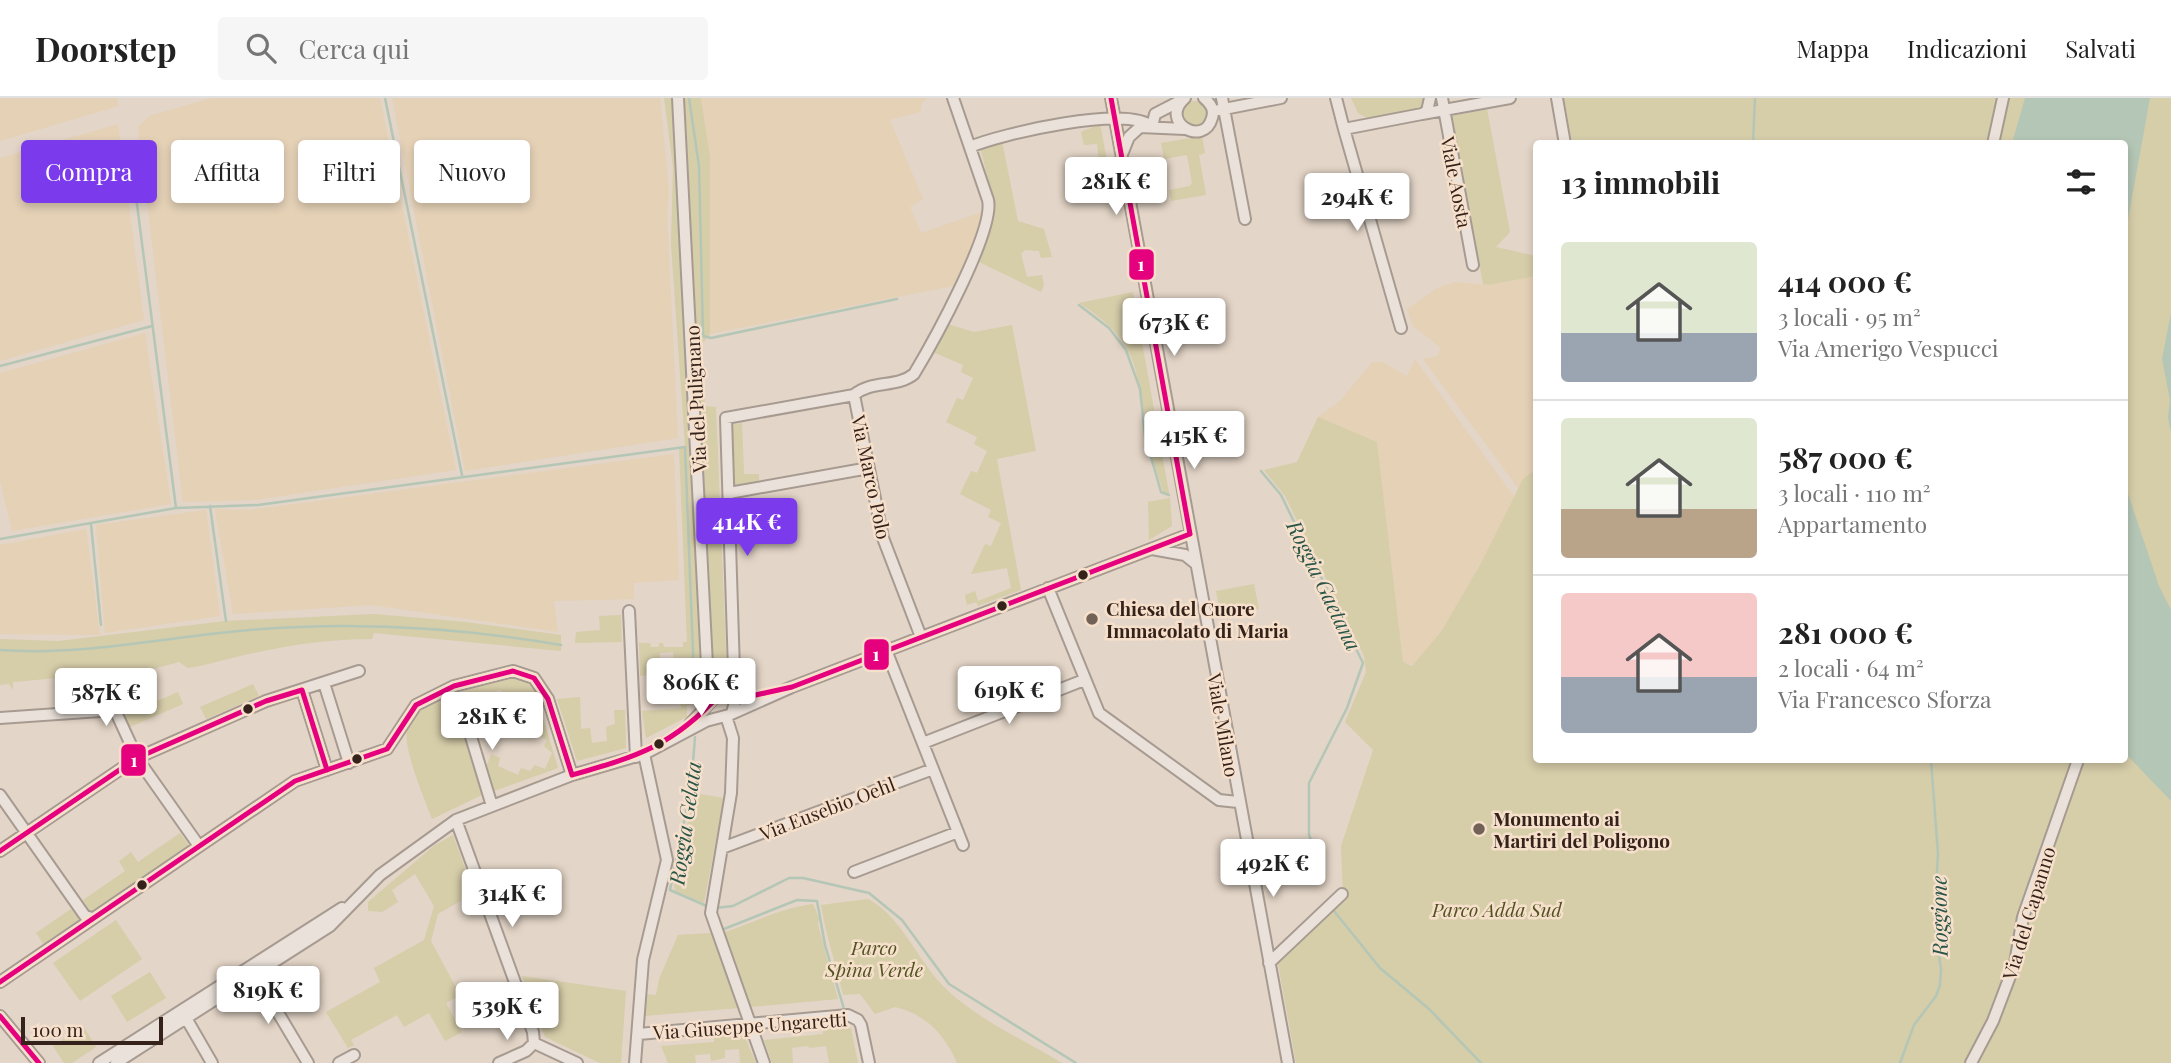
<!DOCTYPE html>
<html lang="it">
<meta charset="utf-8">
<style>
:root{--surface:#fff;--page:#f6f6f6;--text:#222;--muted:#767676;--line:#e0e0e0;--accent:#7c3aed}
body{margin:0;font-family:"Playfair Display",serif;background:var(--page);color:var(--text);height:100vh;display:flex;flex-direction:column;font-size:26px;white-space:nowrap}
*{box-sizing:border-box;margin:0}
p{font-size:23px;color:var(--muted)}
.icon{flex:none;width:38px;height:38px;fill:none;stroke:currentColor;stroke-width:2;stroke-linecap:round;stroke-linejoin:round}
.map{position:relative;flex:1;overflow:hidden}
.side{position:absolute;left:1533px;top:42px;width:595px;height:623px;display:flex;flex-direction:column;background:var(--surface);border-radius:7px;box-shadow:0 4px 10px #0003}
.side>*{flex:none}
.banner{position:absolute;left:21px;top:42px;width:665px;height:63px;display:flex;gap:14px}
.scale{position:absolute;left:21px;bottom:18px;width:142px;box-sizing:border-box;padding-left:7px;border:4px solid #35221b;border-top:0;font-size:19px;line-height:24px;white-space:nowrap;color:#35221b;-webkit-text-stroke:5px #f6e0cb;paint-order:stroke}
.price{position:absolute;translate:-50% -60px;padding:0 16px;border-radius:7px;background:#fff;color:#222;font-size:23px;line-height:46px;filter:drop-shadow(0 2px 4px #0008)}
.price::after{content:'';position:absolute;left:50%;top:42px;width:21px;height:16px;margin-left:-10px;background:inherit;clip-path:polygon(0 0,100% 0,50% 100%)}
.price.active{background:var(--accent);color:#fff}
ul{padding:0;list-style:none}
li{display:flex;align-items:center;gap:21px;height:175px;padding:0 28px}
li+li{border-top:2px solid var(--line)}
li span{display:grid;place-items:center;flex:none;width:196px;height:140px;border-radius:7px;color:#555}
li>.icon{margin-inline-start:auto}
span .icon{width:84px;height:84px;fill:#fffc;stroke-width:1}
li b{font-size:30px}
h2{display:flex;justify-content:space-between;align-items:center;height:84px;padding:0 28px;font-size:30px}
.tag{padding:0 24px;border-radius:7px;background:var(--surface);box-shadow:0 4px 10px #0003;font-size:24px;line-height:63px}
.tag.active{background:var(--accent);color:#fff}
header{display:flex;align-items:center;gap:42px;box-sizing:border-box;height:98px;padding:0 35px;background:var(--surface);border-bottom:2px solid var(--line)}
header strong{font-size:33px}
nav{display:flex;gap:38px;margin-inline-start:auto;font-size:24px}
.search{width:490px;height:63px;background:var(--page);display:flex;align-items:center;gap:18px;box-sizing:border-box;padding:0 24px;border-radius:7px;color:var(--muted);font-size:26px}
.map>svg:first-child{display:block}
</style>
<header>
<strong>Doorstep</strong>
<div class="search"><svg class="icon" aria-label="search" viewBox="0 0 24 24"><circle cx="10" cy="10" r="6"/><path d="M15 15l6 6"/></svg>Cerca qui</div>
<nav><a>Mappa</a><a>Indicazioni</a><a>Salvati</a></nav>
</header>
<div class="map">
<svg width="2171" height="965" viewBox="0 0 2171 965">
<rect width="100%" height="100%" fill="#e3d5c7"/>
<path fill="#e4d1b6" d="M0 0H117L119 8 0 43Z
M212 0H380L456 372 255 402 183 404 138 29 149 18Z
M392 0H660L669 93 667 117 678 340 465 373Z
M701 0H928L922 5 920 14 890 22 923 101 910 109 921 135 982 114 974 144 953 188 710 236V59Z
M118 26 144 222 0 263V60Z
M1536 178V601L1403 564 1377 345 1318 319 1340 303 1372 264H1383L1407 278 1415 261 1514 399 1518 390 1423 261 1438 258 1440 249 1413 228 1407 211 1437 190 1455 184 1488 187Z
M145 235 171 406 12 433 0 382V275Z
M674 356 679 482 634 485V501L554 503 558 534 371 507 233 516 215 411 249 412Z
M206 412 220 518 105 535 96 427Z
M86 431 100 537 0 536V447Z"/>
<path fill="#d6cda9" d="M664 0H701L710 59V236L701 247 705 308 716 309 727 579 732 580V585L703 586 702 602 687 608V619L646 640 642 613 681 610 680 593H687L688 563H674L673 554 660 555V562L648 563 649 577 640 578 639 545H650L651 549H659V545H663L664 549H683V544H687L679 349 685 348 671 146 673 69Z
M1351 0H1425L1422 10 1367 20 1358 15Z
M1564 0H2171V965H1296L1277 860 1343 797 1341 748 1373 652 1345 624 1366 574 1364 558 1285 398 1264 372 1297 364 1318 319 1377 344 1403 564 1412 568 1441 534 1480 467 1523 381 1536 372V662H2124V46L1572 45Z
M1182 16a13 13 0 1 1 26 0a13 13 0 1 1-26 0Z
M1487 11 1510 134 1496 149 1536 158V178L1488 187 1483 186 1452 18Z
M1100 26 1112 88 1110 92 1097 94 1096 89 1102 87 1097 46 1084 47 1081 34Z
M1202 38 1205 55 1199 57 1206 97 1171 103 1169 92 1190 88 1192 85 1187 57 1164 61 1161 45Z
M1002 43 1018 123 1044 131 1052 159 1041 160 1039 153 1025 152 1021 156 1027 179 1042 177 1044 187 1041 194 979 164 994 108 981 52Z
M1133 194 1169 395 1166 396 1163 394C1157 374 1149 352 1146 331 1136 267 1138 243 1079 205Z
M947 226 974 234 1012 227 1036 353 997 361 1021 492 978 508 976 504 967 507 965 497 975 493 978 503 1011 490 1007 470 971 476 985 446 991 448 1001 425 988 419 991 412 960 396 971 373 977 375 987 353 974 346 977 339 946 324 957 300 963 302 973 280 961 274 963 267 933 254Z
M742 325 744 376H759V384L734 388 730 327Z
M1170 400 1172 428 1149 442 1148 404Z
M1254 486 1259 511 1221 519 1216 493Z
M374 516 466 524 561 537V553L374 535 372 541C312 541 257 553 200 568L188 570 179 564 96 586 91 577 13 584V592L9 586 0 587V541L59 543 226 523Z
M621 517 622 544 575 545 576 534 600 532 599 518Z
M515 580 528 584 534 590 558 670 494 693 487 667 491 656 500 660 498 668 518 677 521 670 530 673 535 667 545 671 552 655 544 648 547 642 533 635 538 625 529 621 532 612 511 602 507 609 498 605 501 592 477 599 478 604 456 611 482 697 432 721C425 702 403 651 407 633 416 598 485 588 515 580Z
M253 586 259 598 206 621 200 609Z
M178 594 183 606 130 629 125 617Z
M580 599 581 631 590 630 592 645 607 643 606 629 615 626 614 612H625L626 650 577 663 557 601Z
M694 695 724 700 704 805 675 793 674 787Z
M180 735 189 747 91 814 83 802 125 773 119 763 131 754 138 764Z
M453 737 474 795 438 816 431 843 460 897 446 905 462 934 445 943 429 915 404 929 397 917 351 942 354 947 348 950 326 914 380 884 374 870 424 842 434 808 415 776 392 792 398 804 382 814 368 813V804L435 747Z
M868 801C903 820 916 861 944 889 976 921 1024 942 1062 965H957C945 937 926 916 895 909L875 916 860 896 843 897C836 866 826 838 821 807Z
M813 806 819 820 818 826 838 901 751 909 722 835C753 825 781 810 813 806Z
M71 811 80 822 44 847 36 835Z
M116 822 142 861 80 903 53 865Z
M712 835 739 910 644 918 645 896 656 897 659 881 678 837Z
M150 874 166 900 127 924 111 898Z
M522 878 626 893 621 965H600L545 939Z
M844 927 851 930 858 965H829L826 948 809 950 808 948 792 950 793 965H772L764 942 823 936V929Z
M83 928 96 949 72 965H64L53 948Z
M743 935 756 965H740L739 951 725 952V960L711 963 710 956 695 957 696 965H668L661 948 714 944V937Z"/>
<path fill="#b4c6b6" d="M2025 0H2150L2125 138 2124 46 2012 45Z
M2171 215V335L2168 320 2170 302 2162 261Z
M2125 387 2159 488 2171 512V703L2125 655Z"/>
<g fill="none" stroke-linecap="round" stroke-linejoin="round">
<path stroke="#b4c6b6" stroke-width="2.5" d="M385 0 462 377
M689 0 699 68 703 238 711 240 897 201
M1753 46 1755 0
M130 52 176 410
M1079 207 1109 230 1126 252 1140 291 1145 338 1161 394 1169 397
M0 268 152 228
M1261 373 1281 397 1363 565 1347 610 1309 685V737L1319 763
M210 408 226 523
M91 426 101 527
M0 441 176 410 258 407 685 349 695 605
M0 552C84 558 165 539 249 532 356 523 456 529 561 547
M695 639 691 690 670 792 709 809
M715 810 733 808 789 780H803L869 795 902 822 949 886 1076 965
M1334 813 1380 870 1429 911 1481 965
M724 831 797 802 817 803 825 847 844 911
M1900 965 1914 927 1936 898 1940 887 1941 871 1934 824 1938 756 1931 662"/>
<defs>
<path id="minor" d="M678 0 707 567 712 583 725 595
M1111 0 1288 965
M1185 0C1158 24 1204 50 1212 20 1215 11 1210 5 1204 0
M1222 0 1245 121
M1336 0 1344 31 1422 16 1427 13 1430 0
M1442 0 1473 167
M1557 0 1565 46
M1219 12 1281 0
M1422 16 1510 0
M1152 29 1155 16 1182 2
M1344 31 1401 230
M1993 46 2003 0
M970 49C1000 36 1129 6 1152 29
M1123 54 1129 39 1140 29 1185 31
M854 297 883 440 921 539
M729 395 869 370
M1152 451 1185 457 1195 465
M1048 490 1099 615 1219 702 1238 704
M629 513 636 659
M886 552 963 747
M324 585 349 665
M104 588 137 660 199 748
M302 592 327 672
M462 609 492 708
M732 615 735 604 726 320 854 297C871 282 897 290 914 276 932 246 995 133 988 102L953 0
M726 618 733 640 731 695 711 815 764 965
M0 620 115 612
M690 626 718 596H730
M923 645 1084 582
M0 697 85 818 92 820
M456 722 533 934 534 945
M722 750 933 671
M0 753 137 660 266 603 359 573
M854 774 958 734
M1269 865 1342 796
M255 876 308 965
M0 884 295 683 387 651 416 607 454 588 513 573 534 580 548 601 572 677
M0 918 39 965
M186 920 212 965
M639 936 848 917 858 922 861 927 869 965
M534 945 577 965
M99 965 342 810
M116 965 330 828 380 777 456 722 572 677 644 656 706 623 729 617 792 589 1190 436
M339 965 354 957
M499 965 526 953 534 945
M635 965 643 862 667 762 644 656
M1971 965 1993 923 2015 865 2023 819 2078 662"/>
</defs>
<use href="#minor" stroke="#a79b91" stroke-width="14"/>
<use href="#minor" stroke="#eae2da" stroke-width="10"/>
<defs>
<path id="bus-1" d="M1111 0 1190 436
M572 677C638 658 673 648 721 595L742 600 792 589 1190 436
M0 753 137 660 266 603 302 592 327 672
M0 884 295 683 387 651 416 607 454 588 513 573 534 580 548 601 572 677
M0 918 39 965"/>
</defs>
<use href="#bus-1" stroke="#f6e0cb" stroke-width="10"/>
<use href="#bus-1" stroke="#e5007d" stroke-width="5"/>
</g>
<g fill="#35221b" stroke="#f6e0cb" stroke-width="2.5">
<circle cx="1083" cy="477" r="6"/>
<circle cx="1002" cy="508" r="6"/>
<circle cx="248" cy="611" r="6"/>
<circle cx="659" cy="646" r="6"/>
<circle cx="357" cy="661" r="6"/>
<circle cx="142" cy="787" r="6"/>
</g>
<g fill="#726157" stroke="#f6e0cb" stroke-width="2.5">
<circle cx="1092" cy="521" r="7"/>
<circle cx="1479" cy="731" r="7"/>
</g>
<g text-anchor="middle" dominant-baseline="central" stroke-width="5" stroke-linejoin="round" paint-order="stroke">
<g font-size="19" fill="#35221b" stroke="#f6e0cb">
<text transform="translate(1457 84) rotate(79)">Viale Aosta</text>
<text transform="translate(695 301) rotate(-93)">Via del Pulignano</text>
<text transform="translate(872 379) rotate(78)">Via Marco Polo</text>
<text transform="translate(1224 627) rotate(80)">Viale Milano</text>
<text transform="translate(827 710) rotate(-21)">Via Eusebio Oehl</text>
<text transform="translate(2028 815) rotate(-73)">Via del Capanno</text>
<text transform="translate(750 927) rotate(-4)">Via Giuseppe Ungaretti</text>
</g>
<g font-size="19" font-weight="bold" fill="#35221b" stroke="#f6e0cb" text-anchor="start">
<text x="1106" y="510">Chiesa del Cuore<tspan x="1106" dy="22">Immacolato di Maria</tspan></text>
<text x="1493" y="720">Monumento ai<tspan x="1493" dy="22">Martiri del Poligono</tspan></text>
</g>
<g font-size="19" font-style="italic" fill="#505221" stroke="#f6e0cb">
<text x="1497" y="811">Parco Adda Sud</text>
<text x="874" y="849">Parco<tspan x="874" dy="22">Spina Verde</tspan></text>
</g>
<g font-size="21" font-style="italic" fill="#295549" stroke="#f6e0cb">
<text transform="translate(1325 487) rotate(64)">Roggia Gaetana</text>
<text transform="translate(684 725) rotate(-82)">Roggia Gelata</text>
<text transform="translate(1938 818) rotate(-91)">Roggione</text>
</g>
</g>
<g stroke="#f6e0cb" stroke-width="2.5">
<rect x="1128" y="150" width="27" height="33" rx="7" fill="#e5007d"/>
<rect x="863" y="540" width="27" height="33" rx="7" fill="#e5007d"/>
<rect x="120" y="645" width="27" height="34" rx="7" fill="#e5007d"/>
</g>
<g font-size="19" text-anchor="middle" font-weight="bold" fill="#fff">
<text x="1141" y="173">1</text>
<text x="876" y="563">1</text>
<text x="134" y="669">1</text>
</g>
</svg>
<div class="scale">100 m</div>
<b class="price" style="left:1116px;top:119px">281K €</b>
<b class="price" style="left:1357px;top:135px">294K €</b>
<b class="price" style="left:1174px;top:260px">673K €</b>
<b class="price" style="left:1194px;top:373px">415K €</b>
<b class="price active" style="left:747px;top:460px">414K €</b>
<b class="price" style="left:701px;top:620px">806K €</b>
<b class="price" style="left:1009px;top:628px">619K €</b>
<b class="price" style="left:106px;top:630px">587K €</b>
<b class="price" style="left:492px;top:654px">281K €</b>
<b class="price" style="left:1273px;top:801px">492K €</b>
<b class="price" style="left:512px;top:831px">314K €</b>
<b class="price" style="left:268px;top:928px">819K €</b>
<b class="price" style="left:507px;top:944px">539K €</b>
<div class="banner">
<a class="tag active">Compra</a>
<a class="tag">Affitta</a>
<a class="tag">Filtri</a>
<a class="tag">Nuovo</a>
</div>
<section class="side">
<h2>13 immobili<svg class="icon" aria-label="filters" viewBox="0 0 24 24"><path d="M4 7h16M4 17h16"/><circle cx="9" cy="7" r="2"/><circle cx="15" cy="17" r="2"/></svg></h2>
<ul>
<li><span style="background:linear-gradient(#dfe7d0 65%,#9aa5b1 0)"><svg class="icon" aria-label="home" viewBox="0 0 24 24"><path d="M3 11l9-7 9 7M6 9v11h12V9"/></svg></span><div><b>414 000 €</b><p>3 locali · 95 m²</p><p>Via Amerigo Vespucci</p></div></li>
<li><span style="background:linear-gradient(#dfe7d0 65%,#b9a48a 0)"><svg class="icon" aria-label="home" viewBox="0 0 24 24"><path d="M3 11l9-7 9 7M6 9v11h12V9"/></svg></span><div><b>587 000 €</b><p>3 locali · 110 m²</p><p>Appartamento</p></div></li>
<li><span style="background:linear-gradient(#f6c9c9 60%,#9aa5b1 0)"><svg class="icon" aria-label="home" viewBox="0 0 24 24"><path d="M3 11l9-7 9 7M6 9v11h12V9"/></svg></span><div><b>281 000 €</b><p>2 locali · 64 m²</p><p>Via Francesco Sforza</p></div></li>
</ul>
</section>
</div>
